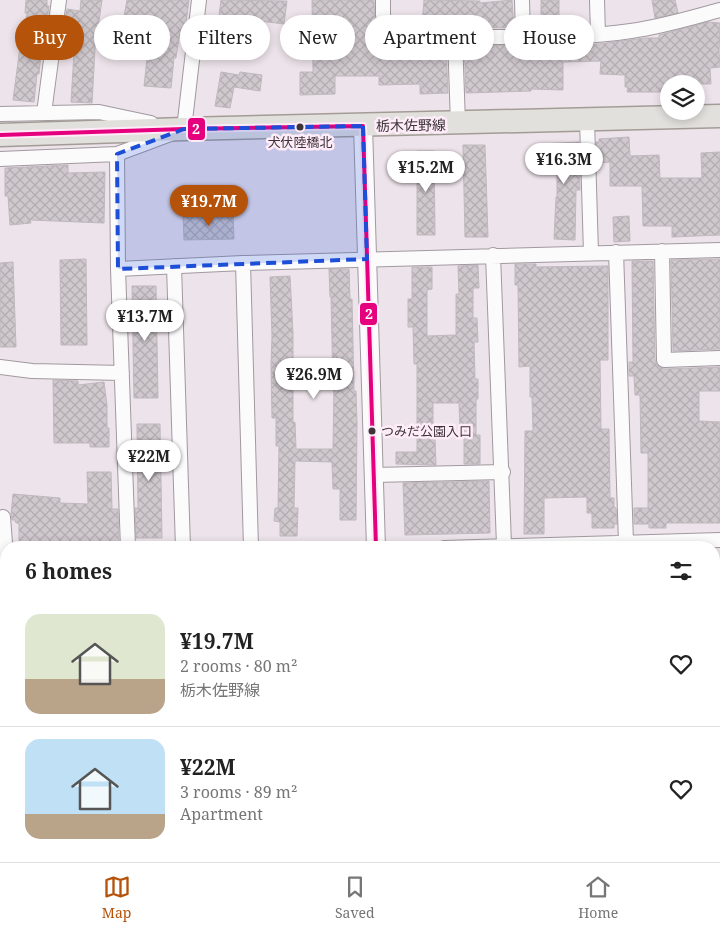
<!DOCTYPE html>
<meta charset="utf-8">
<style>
:root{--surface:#fff;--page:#f6f6f6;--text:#222;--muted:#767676;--line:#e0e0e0;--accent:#b45309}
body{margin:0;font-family:"Noto Serif","Noto Sans JP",serif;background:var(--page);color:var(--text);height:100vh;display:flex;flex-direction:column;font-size:19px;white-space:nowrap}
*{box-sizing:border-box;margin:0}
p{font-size:16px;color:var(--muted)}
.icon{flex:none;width:28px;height:28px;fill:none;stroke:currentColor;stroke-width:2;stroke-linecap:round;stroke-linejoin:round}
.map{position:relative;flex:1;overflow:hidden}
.side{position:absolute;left:0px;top:541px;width:720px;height:321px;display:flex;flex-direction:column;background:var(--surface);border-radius:20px 20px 0 0;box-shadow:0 2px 8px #0003}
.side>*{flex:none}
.hud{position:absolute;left:15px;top:15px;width:690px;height:45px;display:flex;gap:10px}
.controls{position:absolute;left:660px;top:75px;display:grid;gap:10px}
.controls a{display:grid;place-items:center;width:45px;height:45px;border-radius:50%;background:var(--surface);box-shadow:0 2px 8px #0003;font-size:25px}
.price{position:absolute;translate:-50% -42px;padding:0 11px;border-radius:18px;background:#fff;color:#222;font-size:16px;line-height:32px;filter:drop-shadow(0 1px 2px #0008)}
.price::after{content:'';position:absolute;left:50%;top:30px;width:15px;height:11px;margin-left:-8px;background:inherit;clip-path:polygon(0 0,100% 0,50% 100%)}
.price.active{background:var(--accent);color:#fff}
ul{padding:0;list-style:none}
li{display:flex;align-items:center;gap:15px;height:125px;padding:0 25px}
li+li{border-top:1px solid var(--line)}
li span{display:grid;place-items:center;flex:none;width:140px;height:100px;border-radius:15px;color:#555}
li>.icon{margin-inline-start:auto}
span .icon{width:60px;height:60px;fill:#fffc;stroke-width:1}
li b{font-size:21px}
h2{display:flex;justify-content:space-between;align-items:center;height:60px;padding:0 25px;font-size:21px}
.tag{padding:0 18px;border-radius:22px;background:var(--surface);box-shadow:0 2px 8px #0003;font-size:18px;line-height:45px}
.tag.active{background:var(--accent);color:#fff}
.tabs{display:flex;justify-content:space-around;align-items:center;height:70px;border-top:1px solid var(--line);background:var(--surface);font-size:14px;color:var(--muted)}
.tabs a{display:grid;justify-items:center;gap:2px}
.tabs .active{color:var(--accent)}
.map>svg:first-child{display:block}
</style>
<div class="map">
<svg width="720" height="862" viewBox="0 0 720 862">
<defs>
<pattern id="park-dots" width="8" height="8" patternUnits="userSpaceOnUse" patternTransform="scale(1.25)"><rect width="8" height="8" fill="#ded4b1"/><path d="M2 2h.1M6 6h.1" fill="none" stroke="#bfb799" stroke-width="1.8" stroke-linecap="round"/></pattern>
<pattern id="building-cross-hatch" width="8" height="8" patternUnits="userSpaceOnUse" patternTransform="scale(1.25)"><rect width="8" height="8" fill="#cfc8cd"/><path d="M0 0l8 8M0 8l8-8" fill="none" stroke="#b3acb1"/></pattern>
</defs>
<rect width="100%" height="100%" fill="#ede3ea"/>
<path fill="url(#park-dots)" d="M6 711V856H21V862H0V717Z
M714 812H720V862H520V856H714Z"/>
<path fill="url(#building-cross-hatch)" stroke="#bfb8bd" d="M26 0H47V6H49L44 44H42L39 74H37L34 102 13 100 20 47 24 48 27 13H25Z
M81 0H102L95 49 92 103 71 102 75 36 63 34 67 9 80 11Z
M127 0H189L185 31H180L176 58H174L171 88 144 86 147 58 156 59 160 34 122 27Z
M221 0 287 1 284 24 219 16Z
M312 0H374L376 38H394L446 45 448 93 420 94V84L379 85V76H335V94L300 95V72H313Z
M424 0 480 1V3L512 0 514 28 453 27 422 25Z
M541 0H559V28H541Z
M652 0H675L678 13 655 18Z
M708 22 720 23 719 55H720V67L710 68 711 84H669V85L665 86V92H627L628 87H625V75L600 74 601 61 563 62V90L531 89V91L466 93 464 45 545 46 599 44 645 38H659V35Z
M221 72 239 75 240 72 262 75 260 91 234 87 230 108 215 106Z
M629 137 630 156 659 155 660 178H702L701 153 720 152V235L672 237V226H643L642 186H610V162L597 163 596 142H599V139Z
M579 142 580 190H576L575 240 554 239 556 197H557V163L541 164 540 144Z
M463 145H485L488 237H465Z
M417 151H434L435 235H417Z
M68 165V173L105 172 104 223 30 220 31 223 10 225 8 196H5V168Z
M233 213 234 239 184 240 183 215Z
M629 216 630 241 614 242 613 217Z
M86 259 87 345H61L60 260Z
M720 259V349L673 351 671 260Z
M632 261H653L655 360 657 365 664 369 720 367V391H699V421L720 422V523H666V528H649V524H634V508H648V453H641L640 395H635L634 376H629V362H633Z
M13 262 16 347H0V263Z
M515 264H536V267L608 266V360H600L601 429H609L610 498H614V507L616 508 617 524H614V528H592V513H587V497L544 498V534H524L525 431H533L532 397H530V366L519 367 518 285H515Z
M478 265 479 288H473V318H477L478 342H474L475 379H478V399H476V435H480V464H464V429H460L459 403H433V438H435L436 465 396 464V452H417V364H414L413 327H408V299H412V267H432V289L427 290V336L456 335V294H459L458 266Z
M329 269H349L350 299H352L354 391H356L357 423 356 520H340V489H333L332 462 295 461 294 508H298L297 536H280V522L274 521 275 508H278L279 446H276V418H272L271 365 272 336 270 277 290 276 293 333V423L295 422 296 449H333L334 384H333L331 297H330Z
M132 286H156L158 398H134Z
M53 380 78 381V385L104 382 107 405V428H109V447H90V443H54Z
M137 424H160L162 538H136L135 508H138Z
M87 472H111L112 509H118L119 548H63V545L38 544 37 548H19V524L15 522 16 520H12L11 514 13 494 60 498V503L88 504Z
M489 481 490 533 405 535 403 483Z"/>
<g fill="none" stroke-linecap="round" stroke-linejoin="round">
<defs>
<path id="minor" d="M383 0V15L387 27C422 36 457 37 493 37 539 37 585 38 631 31 661 27 691 18 720 10
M522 0 523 37
M597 0 598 35
M455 37 458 124
M44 113 59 0
M0 114 99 112 151 123
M587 120 591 253
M117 154 118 269 128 548
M0 159 117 154 184 129 199 0
M662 251 664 360 720 358
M616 252 626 542
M493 255 504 545
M243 263 251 548
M174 266 183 548
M118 269 243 263 720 250
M0 367 32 371 122 373
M374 475 503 472
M3 517 6 556
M444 548 720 540
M0 602 6 601
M714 608H720
M0 706 6 701
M30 856V862
M81 856V862
M137 856V862
M189 856V862
M276 856V862
M327 856 328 862
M510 856V862"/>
<path id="tertiary" d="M363 126 376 548
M714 798 720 797
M386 856 387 862"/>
<path id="primary" d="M0 135 184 129 720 116"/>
</defs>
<use href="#minor" stroke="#a1999f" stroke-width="16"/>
<use href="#tertiary" stroke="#a1999f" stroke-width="20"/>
<use href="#primary" stroke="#a39c96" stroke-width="25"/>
<use href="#minor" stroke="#fcfbfc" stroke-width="14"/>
<use href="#tertiary" stroke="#fcfbfc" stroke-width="18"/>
<use href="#primary" stroke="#e2e0dc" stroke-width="22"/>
<defs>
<path id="bus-1" d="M0 135 184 129 363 126 376 548"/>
</defs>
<use href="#bus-1" stroke="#ffecf9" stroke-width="8"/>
<use href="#bus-1" stroke="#e5007d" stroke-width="4"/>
</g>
<path fill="#1d4ed8" fill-opacity="0.2" stroke="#1d4ed8" stroke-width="4" stroke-dasharray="10 6" stroke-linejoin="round" d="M363 126 367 259 118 269 117 154 184 129Z"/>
<g fill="#3c3439" stroke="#ffecf9" stroke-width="2">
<circle cx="300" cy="127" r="4.5"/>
<circle cx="372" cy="431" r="4.5"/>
</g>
<g text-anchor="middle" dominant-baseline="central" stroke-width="5" stroke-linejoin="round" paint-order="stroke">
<g font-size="13" fill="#3c3439" stroke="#ffecf9">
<text x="300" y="142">犬伏陸橋北</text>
<text x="381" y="431" text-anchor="start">つみだ公園入口</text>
</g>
<g font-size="14" fill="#3c3439" stroke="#ffecf9">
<text transform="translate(411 125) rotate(-1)">栃木佐野線</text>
</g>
</g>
<g stroke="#ffecf9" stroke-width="2">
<rect x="187" y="117" width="19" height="24" rx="5" fill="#e5007d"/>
<rect x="359" y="302" width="19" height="24" rx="5" fill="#e5007d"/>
</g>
<g font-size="14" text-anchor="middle" font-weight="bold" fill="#fff">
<text x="196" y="134">2</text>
<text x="369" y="319">2</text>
</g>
</svg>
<div class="controls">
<a><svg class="icon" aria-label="layers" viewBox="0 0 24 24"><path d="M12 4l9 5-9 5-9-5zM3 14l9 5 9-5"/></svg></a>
</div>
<b class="price" style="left:564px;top:185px">¥16.3M</b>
<b class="price" style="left:426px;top:193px">¥15.2M</b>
<b class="price active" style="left:209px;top:227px">¥19.7M</b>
<b class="price" style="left:145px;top:342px">¥13.7M</b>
<b class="price" style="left:314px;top:400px">¥26.9M</b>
<b class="price" style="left:149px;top:482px">¥22M</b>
<div class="hud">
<a class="tag active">Buy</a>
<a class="tag">Rent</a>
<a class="tag">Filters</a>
<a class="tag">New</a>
<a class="tag">Apartment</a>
<a class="tag">House</a>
</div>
<section class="side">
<h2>6 homes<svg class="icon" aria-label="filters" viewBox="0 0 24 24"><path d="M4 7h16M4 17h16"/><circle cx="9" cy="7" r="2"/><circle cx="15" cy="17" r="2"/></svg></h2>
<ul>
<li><span style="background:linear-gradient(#dfe7d0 65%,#b9a48a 0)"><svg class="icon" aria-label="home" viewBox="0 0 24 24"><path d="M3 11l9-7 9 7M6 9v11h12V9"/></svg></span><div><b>¥19.7M</b><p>2 rooms · 80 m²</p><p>栃木佐野線</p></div><svg class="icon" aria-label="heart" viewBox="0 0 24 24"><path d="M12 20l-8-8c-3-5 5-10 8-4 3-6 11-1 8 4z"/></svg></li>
<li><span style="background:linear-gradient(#bfe0f5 75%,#b9a48a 0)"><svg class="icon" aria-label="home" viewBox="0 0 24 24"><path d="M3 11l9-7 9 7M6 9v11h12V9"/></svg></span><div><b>¥22M</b><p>3 rooms · 89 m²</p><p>Apartment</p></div><svg class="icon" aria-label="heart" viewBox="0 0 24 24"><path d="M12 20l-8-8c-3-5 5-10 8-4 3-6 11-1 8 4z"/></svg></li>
</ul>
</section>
</div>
<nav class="tabs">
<a class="active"><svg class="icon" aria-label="map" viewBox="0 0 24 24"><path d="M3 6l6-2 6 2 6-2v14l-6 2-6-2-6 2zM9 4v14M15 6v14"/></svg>Map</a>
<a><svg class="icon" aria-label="saved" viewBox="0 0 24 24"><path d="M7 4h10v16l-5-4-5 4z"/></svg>Saved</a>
<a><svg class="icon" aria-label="home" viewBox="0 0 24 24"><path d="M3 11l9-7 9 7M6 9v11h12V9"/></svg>Home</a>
</nav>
